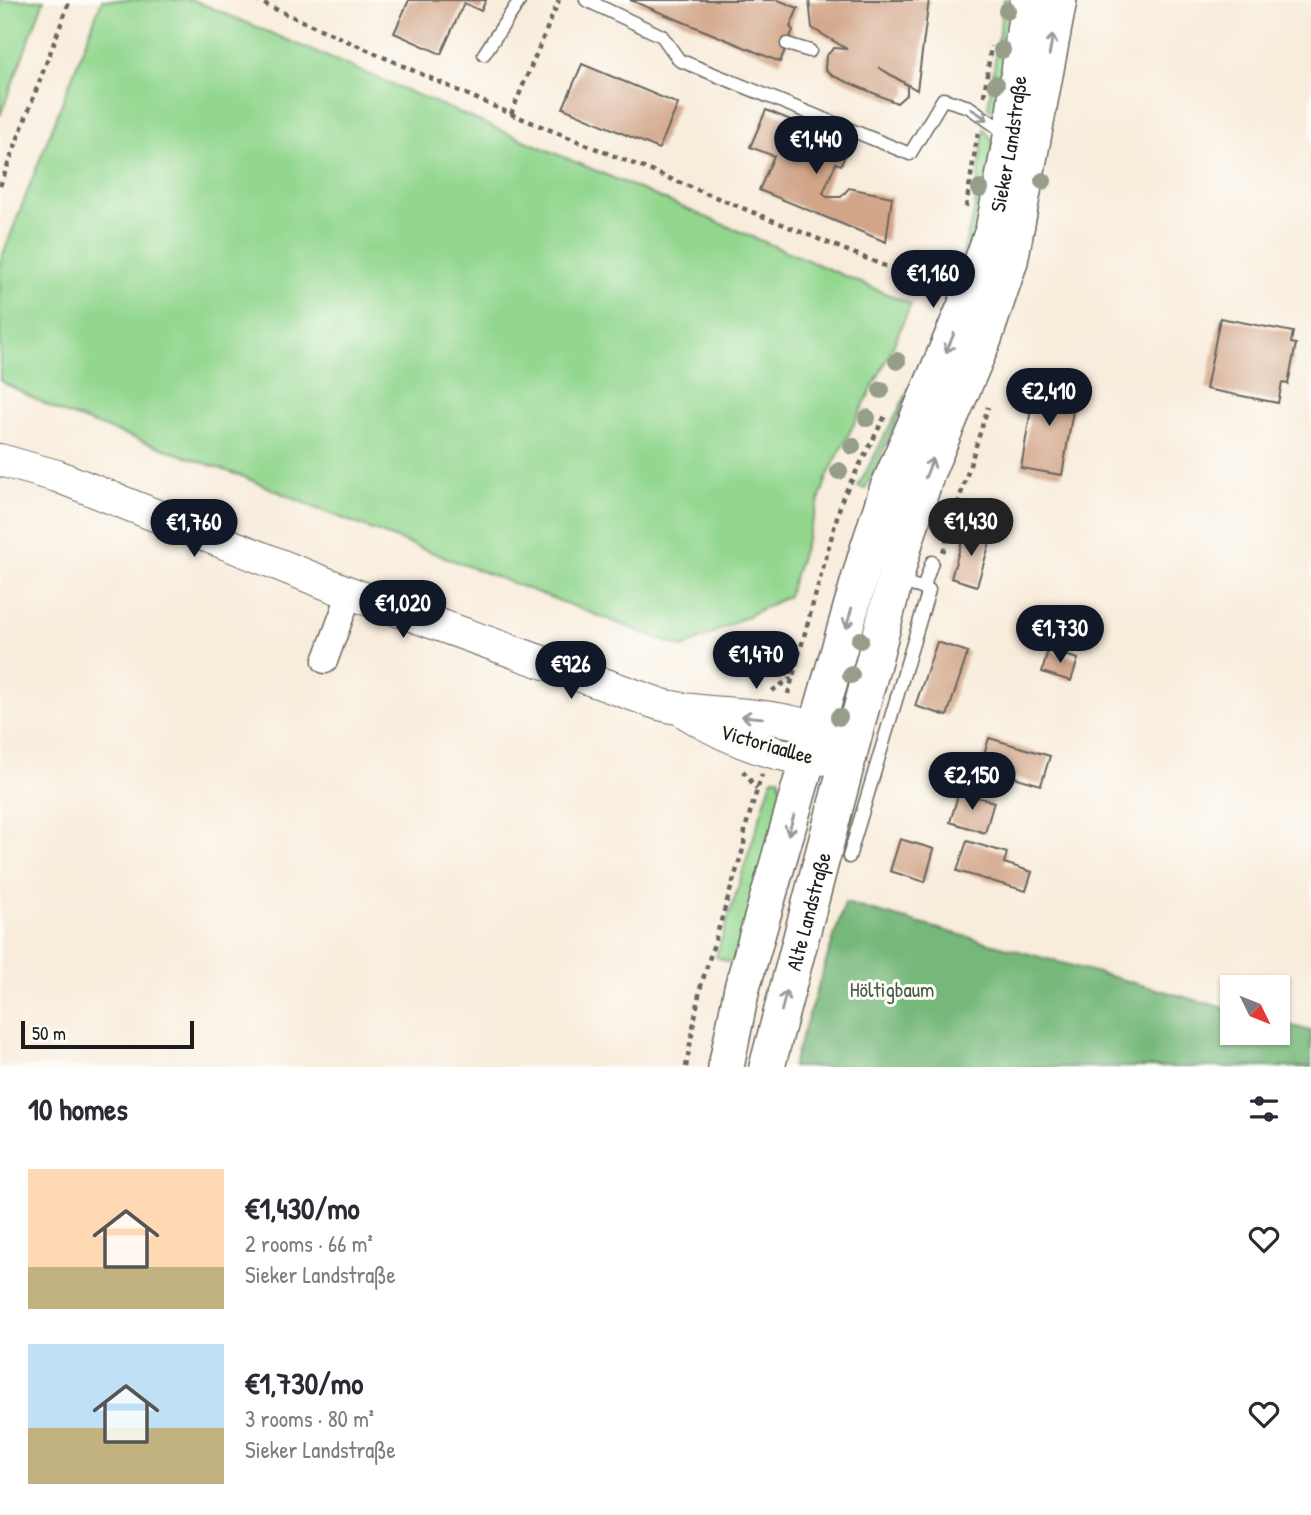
<!DOCTYPE html>
<meta charset="utf-8">
<style>
:root{--surface:#fff;--page:#f7f7f7;--text:#2b2b33;--muted:#7c7c81;--accent:#111827}
body{margin:0;font-family:"Patrick Hand",sans-serif;background:var(--page);color:var(--text);height:100vh;display:flex;flex-direction:column;font-size:26px;white-space:nowrap}
*{box-sizing:border-box;margin:0}
p{font-size:23px;color:var(--muted)}
.icon{flex:none;width:38px;height:38px;fill:none;stroke:currentColor;stroke-width:2;stroke-linecap:round;stroke-linejoin:round}
.map{position:relative;height:1067px;overflow:hidden}
.side{display:flex;flex-direction:column;background:var(--surface);flex:1}
.side>*{flex:none}
.needle{width:46px;rotate:133deg}
.tools{position:absolute;left:1220px;top:975px;display:grid;gap:14px}
.tools a{display:grid;place-items:center;width:70px;height:70px;border-radius:0px;background:var(--surface);box-shadow:0 2px 5px #0004;font-size:35px}
.scale{position:absolute;left:21px;bottom:18px;width:173px;box-sizing:border-box;padding-left:7px;border:4px solid #1c1c1c;border-top:0;font-size:19px;line-height:24px;white-space:nowrap;color:#1c1c1c;-webkit-text-stroke:5px #fdfcf7;paint-order:stroke}
.price{position:absolute;translate:-50% -60px;padding:0 16px;border-radius:24px;background:var(--accent);color:#fff;font-size:23px;line-height:46px;filter:drop-shadow(0 2px 4px #0008)}
.price::after{content:'';position:absolute;left:50%;top:42px;width:21px;height:16px;margin-left:-10px;background:inherit;clip-path:polygon(0 0,100% 0,50% 100%)}
.price.selected{background:#222;color:#fff}
ul{padding:0;list-style:none}
li{display:flex;align-items:center;gap:21px;height:175px;padding:0 28px}
li span{display:grid;place-items:center;flex:none;width:196px;height:140px;border-radius:0px;color:#555}
li>.icon{margin-inline-start:auto}
span .icon{width:84px;height:84px;fill:#fffc;stroke-width:1}
li b{font-size:30px}
h2{display:flex;justify-content:space-between;align-items:center;height:84px;padding:0 28px;font-size:30px}
.map>svg:first-child{display:block}
</style>
<div class="map">
<svg width="1311" height="1067" viewBox="0 0 1311 1067">
<rect width="100%" height="100%" fill="#fdfcf7"/>
<filter id="ink" filterUnits="userSpaceOnUse"><feTurbulence type="fractalNoise" baseFrequency=".0143" numOctaves="2"/><feDisplacementMap in="SourceGraphic" scale="14" xChannelSelector="R" yChannelSelector="G"/><feConvolveMatrix kernelMatrix="1 2 1 2 8 2 1 2 1" color-interpolation-filters="sRGB"/></filter>
<filter id="wash" filterUnits="userSpaceOnUse"><feTurbulence type="fractalNoise" baseFrequency=".00686" numOctaves="4" result="noise"/><feDisplacementMap in="SourceGraphic" scale="28" xChannelSelector="R" yChannelSelector="G"/><feGaussianBlur stdDeviation="1.57" result="paint"/><feColorMatrix in="noise" values="0 0 0 0 0 0 0 0 0 0 0 0 0 0 0 0 0 1.4 0 .05"/><feComposite in="paint" operator="in"/></filter>
<g filter="url(#wash)">
<rect width="100%" height="100%" fill="#f8ecdb"/>
<path fill="#93d78f" stroke="#587a56" stroke-width="2" d="M0 0H44L0 116Z
M102 0H193L911 304 889 355 827 477 788 596 683 648 318 509 244 477 61 412 0 381V262Z
M1004 0H1015L1003 119 988 107Z
M984 129 993 141 984 219 945 312 974 214Z
M927 355 865 489 858 487Z
M779 777 783 806 734 964 716 957 772 779Z"/>
<path fill="#76b87a" stroke="#496a4b" stroke-width="2" d="M845 903 1232 1010V1032H1278V1022L1311 1031V1067H792Z"/>
<g id="blocks">
<path fill="#d2a588" d="M409 0H486L481 11 464 3 441 54 394 33Z
M630 0H778L798 8 790 27 793 30 780 62Z
M809 0H929L917 90 878 67 907 85V94L897 103 833 76 825 69 826 56 834 48 847 49 812 28Z
M582 64 678 104 659 149 563 108Z
M766 110 850 144 841 165 836 163 823 193 827 197H841L849 188 892 197 886 242 759 190 774 156 750 147Z
M1220 318 1293 332 1291 343 1296 344 1288 384 1282 383 1278 403 1206 389Z
M1036 380 1077 387 1062 475 1021 468Z
M965 531 991 539 977 586 951 578Z
M937 642 968 652 947 716 915 706Z
M1048 650 1078 659 1071 681 1042 672Z
M989 738 1050 756 1041 785 980 767Z
M959 792 994 802 985 833 950 822Z
M900 839 934 849 925 882 890 871Z
M967 841 1007 853 1004 863 1032 872 1026 891 957 871Z"/>
</g>
</g>
<g filter="url(#ink)">
<use href="#blocks" fill-opacity="0" stroke="#69655f" stroke-width="2"/>
<g fill="none" stroke-linecap="round" stroke-linejoin="round">
<defs>
<path id="service" d="M586 0 662 36 679 60 910 154 943 99 969 107 1006 133
M787 44 810 51
M484 54 520 0
M923 589 932 562
M849 857 929 590 897 581"/>
<path id="minor" d="M325 661 350 593"/>
<path id="tertiary" d="M0 460 57 476 350 593 659 704C714 720 812 704 848 755 797 770 727 739 685 712"/>
<g id="secondary">
<path id="s1" d="M726 1067 742 988 867 552 887 490 972 290 993 230 1011 137 1028 0"/>
<path id="s2" d="M767 1067 904 546 927 472 984 339 1010 261 1059 0"/>
</g>
</defs>
<use href="#service" stroke="#69655f" stroke-width="15"/>
<use href="#minor" stroke="#69655f" stroke-width="27"/>
<use href="#tertiary" stroke="#69655f" stroke-width="34"/>
<use href="#secondary" stroke="#69655f" stroke-width="38"/>
<path stroke="#69655f" stroke-width="4.5" stroke-dasharray="5 5" stroke-linecap="butt" d="M255 0 511 114 944 290
M984 96 991 46
M511 114 559 0
M0 186 70 0
M966 207 978 132
M943 552 988 407
M772 691 791 678
M788 694 842 499 885 416
M743 771 757 789
M686 1067 700 989 744 846 745 829 762 774"/>
<use href="#service" stroke="#fff" stroke-width="12"/>
<use href="#minor" stroke="#fff" stroke-width="24"/>
<use href="#tertiary" stroke="#fff" stroke-width="32"/>
<use href="#secondary" stroke="#fff" stroke-width="35"/>
</g>
<g fill="#969d88">
<circle cx="1007" cy="11" r="9"/>
<circle cx="1002" cy="50" r="9"/>
<circle cx="996" cy="84" r="9"/>
<circle cx="1043" cy="181" r="9"/>
<circle cx="980" cy="189" r="9"/>
<circle cx="897" cy="361" r="9"/>
<circle cx="881" cy="390" r="9"/>
<circle cx="867" cy="418" r="9"/>
<circle cx="852" cy="446" r="9"/>
<circle cx="839" cy="471" r="9"/>
<circle cx="860" cy="640" r="9"/>
<circle cx="851" cy="675" r="9"/>
<circle cx="839" cy="717" r="9"/>
</g>
<defs><path id="oneway-shaft" d="M-6 0H5M1.5-3L5.5 0L1.5 3" fill="none" stroke-width="1.6" stroke-linecap="round" stroke-linejoin="round" transform="scale(1.75)"/></defs>
<g stroke="#999">
<use href="#oneway-shaft" transform="translate(1051 45) rotate(-80)"/>
<use href="#oneway-shaft" transform="translate(979 114) rotate(33)"/>
<use href="#oneway-shaft" transform="translate(950 343) rotate(113)"/>
<use href="#oneway-shaft" transform="translate(929 468) rotate(-69)"/>
<use href="#oneway-shaft" transform="translate(849 618) rotate(105)"/>
<use href="#oneway-shaft" transform="translate(752 717) rotate(-175)"/>
<use href="#oneway-shaft" transform="translate(791 825) rotate(107)"/>
<use href="#oneway-shaft" transform="translate(784 1001) rotate(-76)"/>
</g>
</g>
<g text-anchor="middle" dominant-baseline="central" stroke-width="6" stroke-linejoin="round" paint-order="stroke">
<g font-size="21" fill="#1c1c1c" stroke="#fdfcf7">
<text stroke="none"><textPath href="#s1" startOffset="968">Sieker Landstraße</textPath></text>
<text transform="translate(767 744) rotate(16)">Victoriaallee</text>
<text stroke="none"><textPath href="#s2" startOffset="161">Alte Landstraße</textPath></text>
</g>
<g font-size="21" fill="#465d44" stroke="#fdfcf7">
<text x="892" y="989">Höltigbaum</text>
</g>
</g>
</svg>
<div class="tools">
<a><svg class="needle" viewBox="-14 -14 28 28"><path d="M0-13l5 13h-10z" fill="#e53935"/><path d="M0 13l5-13h-10z" fill="#7c7c81"/></svg></a>
</div>
<div class="scale">50 m</div>
<b class="price" style="left:816px;top:176px">€1,440</b>
<b class="price" style="left:933px;top:310px">€1,160</b>
<b class="price" style="left:1049px;top:428px">€2,410</b>
<b class="price selected" style="left:971px;top:558px">€1,430</b>
<b class="price" style="left:194px;top:559px">€1,760</b>
<b class="price" style="left:403px;top:640px">€1,020</b>
<b class="price" style="left:1060px;top:665px">€1,730</b>
<b class="price" style="left:756px;top:691px">€1,470</b>
<b class="price" style="left:571px;top:701px">€926</b>
<b class="price" style="left:972px;top:812px">€2,150</b>
</div>
<section class="side">
<h2>10 homes<svg class="icon" aria-label="filters" viewBox="0 0 24 24"><path d="M4 7h16M4 17h16"/><circle cx="9" cy="7" r="2"/><circle cx="15" cy="17" r="2"/></svg></h2>
<ul>
<li><span style="background:linear-gradient(#ffd9b3 70%,#c2b280 0)"><svg class="icon" aria-label="home" viewBox="0 0 24 24"><path d="M3 11l9-7 9 7M6 9v11h12V9"/></svg></span><div><b>€1,430/mo</b><p>2 rooms · 66 m²</p><p>Sieker Landstraße</p></div><svg class="icon" aria-label="heart" viewBox="0 0 24 24"><path d="M12 20l-8-8c-3-5 5-10 8-4 3-6 11-1 8 4z"/></svg></li>
<li><span style="background:linear-gradient(#bfe0f5 60%,#c2b280 0)"><svg class="icon" aria-label="home" viewBox="0 0 24 24"><path d="M3 11l9-7 9 7M6 9v11h12V9"/></svg></span><div><b>€1,730/mo</b><p>3 rooms · 80 m²</p><p>Sieker Landstraße</p></div><svg class="icon" aria-label="heart" viewBox="0 0 24 24"><path d="M12 20l-8-8c-3-5 5-10 8-4 3-6 11-1 8 4z"/></svg></li>
</ul>
</section>
